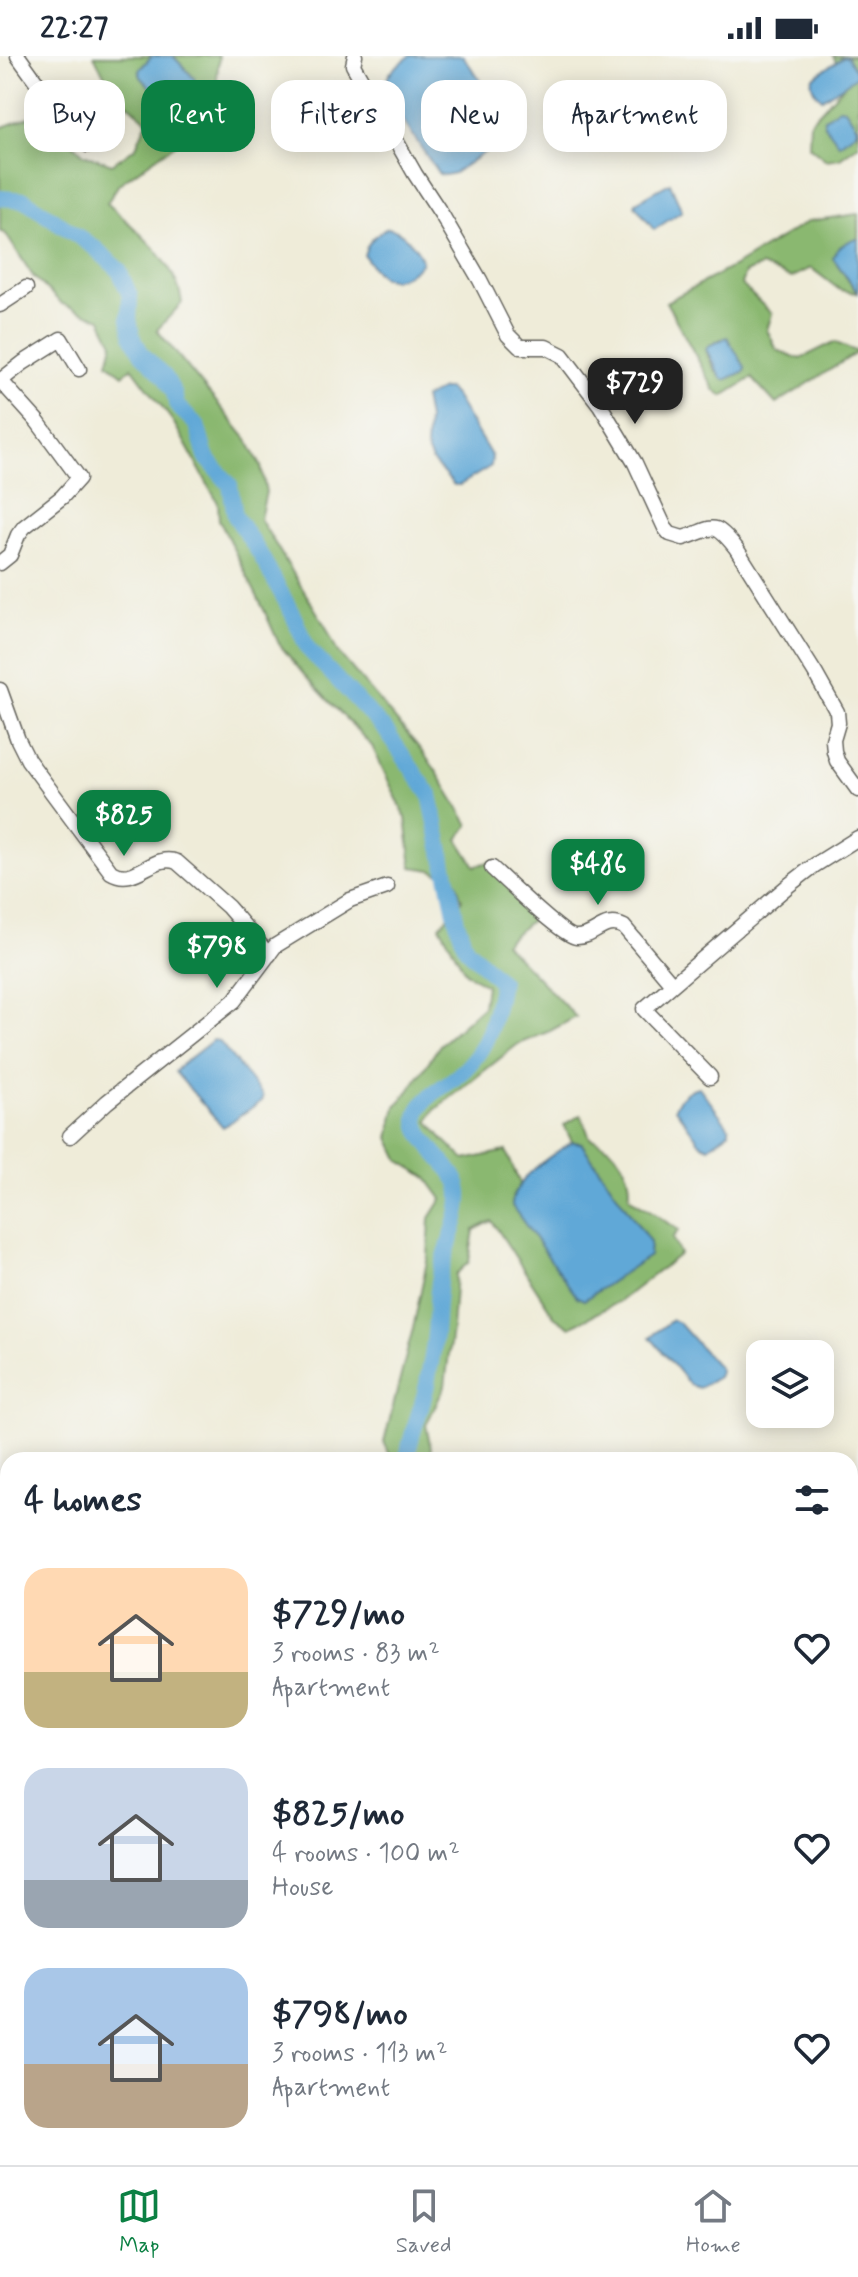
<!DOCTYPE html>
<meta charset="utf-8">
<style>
:root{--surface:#fff;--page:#f6f6f7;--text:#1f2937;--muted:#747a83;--line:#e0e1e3;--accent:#0b8043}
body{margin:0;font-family:Mynerve,sans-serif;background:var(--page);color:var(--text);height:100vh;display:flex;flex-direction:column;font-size:30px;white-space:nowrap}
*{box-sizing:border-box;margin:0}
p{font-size:26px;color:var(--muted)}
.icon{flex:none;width:44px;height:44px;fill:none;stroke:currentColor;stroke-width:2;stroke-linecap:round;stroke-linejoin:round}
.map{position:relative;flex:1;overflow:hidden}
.side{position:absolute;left:0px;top:1396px;width:858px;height:714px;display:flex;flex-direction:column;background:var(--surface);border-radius:24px 24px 0 0;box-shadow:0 4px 20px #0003}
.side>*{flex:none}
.hud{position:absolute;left:24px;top:24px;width:810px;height:72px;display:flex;gap:16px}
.buttons{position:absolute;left:746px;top:1284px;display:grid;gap:16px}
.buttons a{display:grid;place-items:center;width:88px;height:88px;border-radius:16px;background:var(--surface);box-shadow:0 4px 20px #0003;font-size:40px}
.price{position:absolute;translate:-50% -68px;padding:0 18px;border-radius:16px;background:var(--accent);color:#fff;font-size:26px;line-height:52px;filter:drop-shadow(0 2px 4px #0008)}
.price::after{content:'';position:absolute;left:50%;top:48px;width:24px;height:18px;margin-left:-12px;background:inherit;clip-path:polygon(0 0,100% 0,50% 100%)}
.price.current{background:#222;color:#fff}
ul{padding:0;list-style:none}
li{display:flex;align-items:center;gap:24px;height:200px;padding:0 24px}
li span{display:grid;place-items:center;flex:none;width:224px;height:160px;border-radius:24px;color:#555}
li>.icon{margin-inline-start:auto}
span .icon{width:96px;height:96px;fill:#fffc;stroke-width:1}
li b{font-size:34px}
h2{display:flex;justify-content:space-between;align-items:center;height:96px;padding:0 24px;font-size:34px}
.pill{padding:0 28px;border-radius:24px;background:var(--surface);box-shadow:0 4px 20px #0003;font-size:28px;line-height:72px}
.pill.current{background:var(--accent);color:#fff}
.status{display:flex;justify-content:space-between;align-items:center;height:56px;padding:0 40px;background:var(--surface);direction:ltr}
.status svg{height:22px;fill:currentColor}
.tabs{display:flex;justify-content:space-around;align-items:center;height:112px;border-top:2px solid var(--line);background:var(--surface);font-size:22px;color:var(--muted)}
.tabs a{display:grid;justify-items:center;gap:4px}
.tabs .current{color:var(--accent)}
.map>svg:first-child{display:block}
</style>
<div class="status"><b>22:27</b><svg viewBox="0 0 49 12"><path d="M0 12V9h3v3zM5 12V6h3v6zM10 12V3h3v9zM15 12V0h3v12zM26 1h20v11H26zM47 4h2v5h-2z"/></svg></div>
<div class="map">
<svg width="858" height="2109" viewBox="0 0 858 2109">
<rect width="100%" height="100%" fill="#f6f6f2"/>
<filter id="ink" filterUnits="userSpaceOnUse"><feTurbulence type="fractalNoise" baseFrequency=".0125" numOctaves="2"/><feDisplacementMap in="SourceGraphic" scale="16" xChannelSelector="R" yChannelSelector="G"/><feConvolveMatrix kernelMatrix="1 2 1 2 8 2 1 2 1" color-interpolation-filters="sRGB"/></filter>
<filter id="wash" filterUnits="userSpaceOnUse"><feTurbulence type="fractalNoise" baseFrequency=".006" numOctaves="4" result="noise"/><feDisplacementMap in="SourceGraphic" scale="32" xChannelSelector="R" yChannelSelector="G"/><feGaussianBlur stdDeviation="1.8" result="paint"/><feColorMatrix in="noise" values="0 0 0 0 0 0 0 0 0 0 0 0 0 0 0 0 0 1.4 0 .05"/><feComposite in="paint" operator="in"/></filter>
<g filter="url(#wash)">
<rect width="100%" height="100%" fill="#efecd9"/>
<path fill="#8ab870" stroke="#536a46" stroke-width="2" fill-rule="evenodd" d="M94 0H152L139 14 141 21 167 48 194 22 173 0H219L217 22 220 37 190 60 184 82 119 128 107 147C136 174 177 205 182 247L157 274 247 383 261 410 266 436 260 463 326 571 337 595 417 689 435 713 469 769 458 783 475 810 492 805 539 858 504 887 576 961 550 975 518 988 435 1054 428 1065 443 1083 465 1104 506 1095 520 1128 512 1143 581 1087 572 1086 564 1069 581 1059 590 1082C596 1085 603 1088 609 1092 622 1101 633 1124 629 1140 636 1148 642 1149 651 1155 660 1161 668 1168 679 1174L672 1182 680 1198 620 1245 570 1271 554 1260 492 1165 474 1174 469 1206 456 1218 452 1273 445 1330 426 1369 431 1392V1404H392L384 1386 414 1268 428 1200 430 1162 442 1143 426 1121 400 1105 389 1082 396 1050 409 1035 440 989 483 950 486 929 466 917 440 870 462 844 456 826 432 814 412 811 406 762 372 690 305 620 279 588 264 554 219 464 218 447 174 367 132 311 123 319 108 307 113 287 101 263 62 248 33 220 5 177 0 176V72L29 61H43L84 98 112 108 136 91 147 65 131 50 116 40Z
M833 0H858V89L840 102 826 104 809 90 810 66 845 28 856 21 843 1 836 6Z
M858 158V183H853L833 202 857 237 840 234 811 212 791 222 761 210 745 217 741 228 772 258 767 274 777 294 800 303 834 286 858 296 776 348 752 322 723 340 715 335 666 246 736 209 809 165ZM721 283 745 315 725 324C716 319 708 303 706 292Z"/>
<path fill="#61a8d7" stroke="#3e627a" stroke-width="2" d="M152 0H173L194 22 196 28 173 49H167L141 21 139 14Z
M410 0H463L513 71 512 76 506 82 454 117 445 119 439 118 384 36C386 15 395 12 410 0Z
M843 1H847L857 16 856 21 822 43C816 38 810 30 812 22Z
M839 52 845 53 857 71 856 76 839 88 824 68V63Z
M670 127 682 155 654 174 635 149 636 146Z
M387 172C401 173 420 193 422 206 417 213 413 215 406 219 384 231 375 216 364 199 368 185 374 180 387 172Z
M853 183H858V237L833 202C835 192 845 188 853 183Z
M727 281 745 311V315L725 324 721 322 706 293 708 290Z
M442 333H448L455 340 492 401 491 410 460 429H454L432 405 426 392 428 363 424 342Z
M213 984 219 985 263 1040 262 1045 223 1071 175 1016 181 1009Z
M699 1031 729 1071V1076L709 1091 700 1087 675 1052C677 1043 690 1032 699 1031Z
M572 1086 581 1087 650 1186 649 1200 584 1244 577 1241 512 1150C512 1123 553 1098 572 1086Z
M672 1264 679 1267 719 1312 720 1316 718 1321 699 1332 690 1329 650 1281Z
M348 2102H453V2109H356Z"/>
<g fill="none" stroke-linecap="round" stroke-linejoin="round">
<path stroke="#61a8d7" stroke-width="16" d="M0 142 25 144 95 192 119 214 130 240 129 263 132 280 142 298 165 321 174 337 177 350 197 369 206 401 230 429 235 460 260 498 293 559 308 593 386 675 430 739 457 866 466 892 501 926C493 967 489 995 455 1022 443 1031 426 1040 419 1054 406 1082 459 1109 460 1137 461 1165 445 1192 440 1220 436 1241 437 1264 434 1286 433 1300 429 1314 427 1328 422 1354 410 1377 407 1404
M850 1951 858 1976"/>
</g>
</g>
<g filter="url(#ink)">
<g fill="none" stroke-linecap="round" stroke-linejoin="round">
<defs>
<path id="minor" d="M18 0 41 32 88 89
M355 0 353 9 415 118 442 159 480 224 508 279 520 291H546L562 299 600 349 635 407 665 472 670 478 683 482C714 473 712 462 736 492L815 617 837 656 838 667 833 684 834 695 837 705 858 734
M0 249 26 232
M0 324 37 365 79 422 62 441 24 471 18 479 10 499 0 507
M0 325 23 307 61 283 79 313
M0 634 18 684 28 704 111 816C136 831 153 796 177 806L228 851 269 899
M492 812C504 823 564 881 576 881 595 882 604 860 624 871L672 928
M710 1021 644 953 789 829 815 809 858 782
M70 1080 107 1046 234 945 275 890 350 844 387 831
M850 1838 858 1833
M478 2109 484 2102"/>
</defs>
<use href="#minor" stroke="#66655e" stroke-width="17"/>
<use href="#minor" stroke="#fff" stroke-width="14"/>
</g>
</g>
</svg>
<div class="buttons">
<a><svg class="icon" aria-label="layers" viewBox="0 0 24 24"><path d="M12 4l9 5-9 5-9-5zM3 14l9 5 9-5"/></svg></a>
</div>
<b class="price current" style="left:635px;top:370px">$729</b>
<b class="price" style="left:124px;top:802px">$825</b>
<b class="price" style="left:598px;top:851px">$486</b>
<b class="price" style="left:217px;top:934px">$798</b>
<div class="hud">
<a class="pill">Buy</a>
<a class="pill current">Rent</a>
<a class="pill">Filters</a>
<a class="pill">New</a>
<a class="pill">Apartment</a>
</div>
<section class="side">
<h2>4 homes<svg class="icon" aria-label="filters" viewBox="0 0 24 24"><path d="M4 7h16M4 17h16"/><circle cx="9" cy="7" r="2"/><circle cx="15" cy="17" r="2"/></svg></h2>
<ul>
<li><span style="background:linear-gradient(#ffd9b3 65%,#c2b280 0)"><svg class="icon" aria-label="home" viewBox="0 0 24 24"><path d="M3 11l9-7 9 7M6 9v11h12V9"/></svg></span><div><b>$729/mo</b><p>3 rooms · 83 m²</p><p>Apartment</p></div><svg class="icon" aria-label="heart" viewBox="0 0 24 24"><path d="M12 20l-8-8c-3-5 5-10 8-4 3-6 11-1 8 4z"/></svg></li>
<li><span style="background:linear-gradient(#c9d6e8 70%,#9aa5b1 0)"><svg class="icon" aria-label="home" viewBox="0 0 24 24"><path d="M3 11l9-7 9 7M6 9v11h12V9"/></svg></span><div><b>$825/mo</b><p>4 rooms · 100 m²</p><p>House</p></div><svg class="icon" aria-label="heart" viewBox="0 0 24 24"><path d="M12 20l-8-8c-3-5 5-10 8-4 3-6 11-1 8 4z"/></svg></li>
<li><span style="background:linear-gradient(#a9c7e8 60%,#b9a48a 0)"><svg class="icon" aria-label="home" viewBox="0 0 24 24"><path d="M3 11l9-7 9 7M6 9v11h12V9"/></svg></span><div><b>$798/mo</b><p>3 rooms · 113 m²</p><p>Apartment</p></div><svg class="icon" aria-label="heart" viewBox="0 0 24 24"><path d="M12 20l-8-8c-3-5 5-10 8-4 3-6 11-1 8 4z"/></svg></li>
</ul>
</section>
</div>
<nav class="tabs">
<a class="current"><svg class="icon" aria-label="map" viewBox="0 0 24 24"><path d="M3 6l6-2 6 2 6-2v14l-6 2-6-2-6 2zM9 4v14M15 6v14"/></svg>Map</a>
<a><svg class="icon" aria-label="saved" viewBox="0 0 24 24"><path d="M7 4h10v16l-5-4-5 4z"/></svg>Saved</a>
<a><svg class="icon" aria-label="home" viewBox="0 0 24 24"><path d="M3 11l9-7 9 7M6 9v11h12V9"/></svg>Home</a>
</nav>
